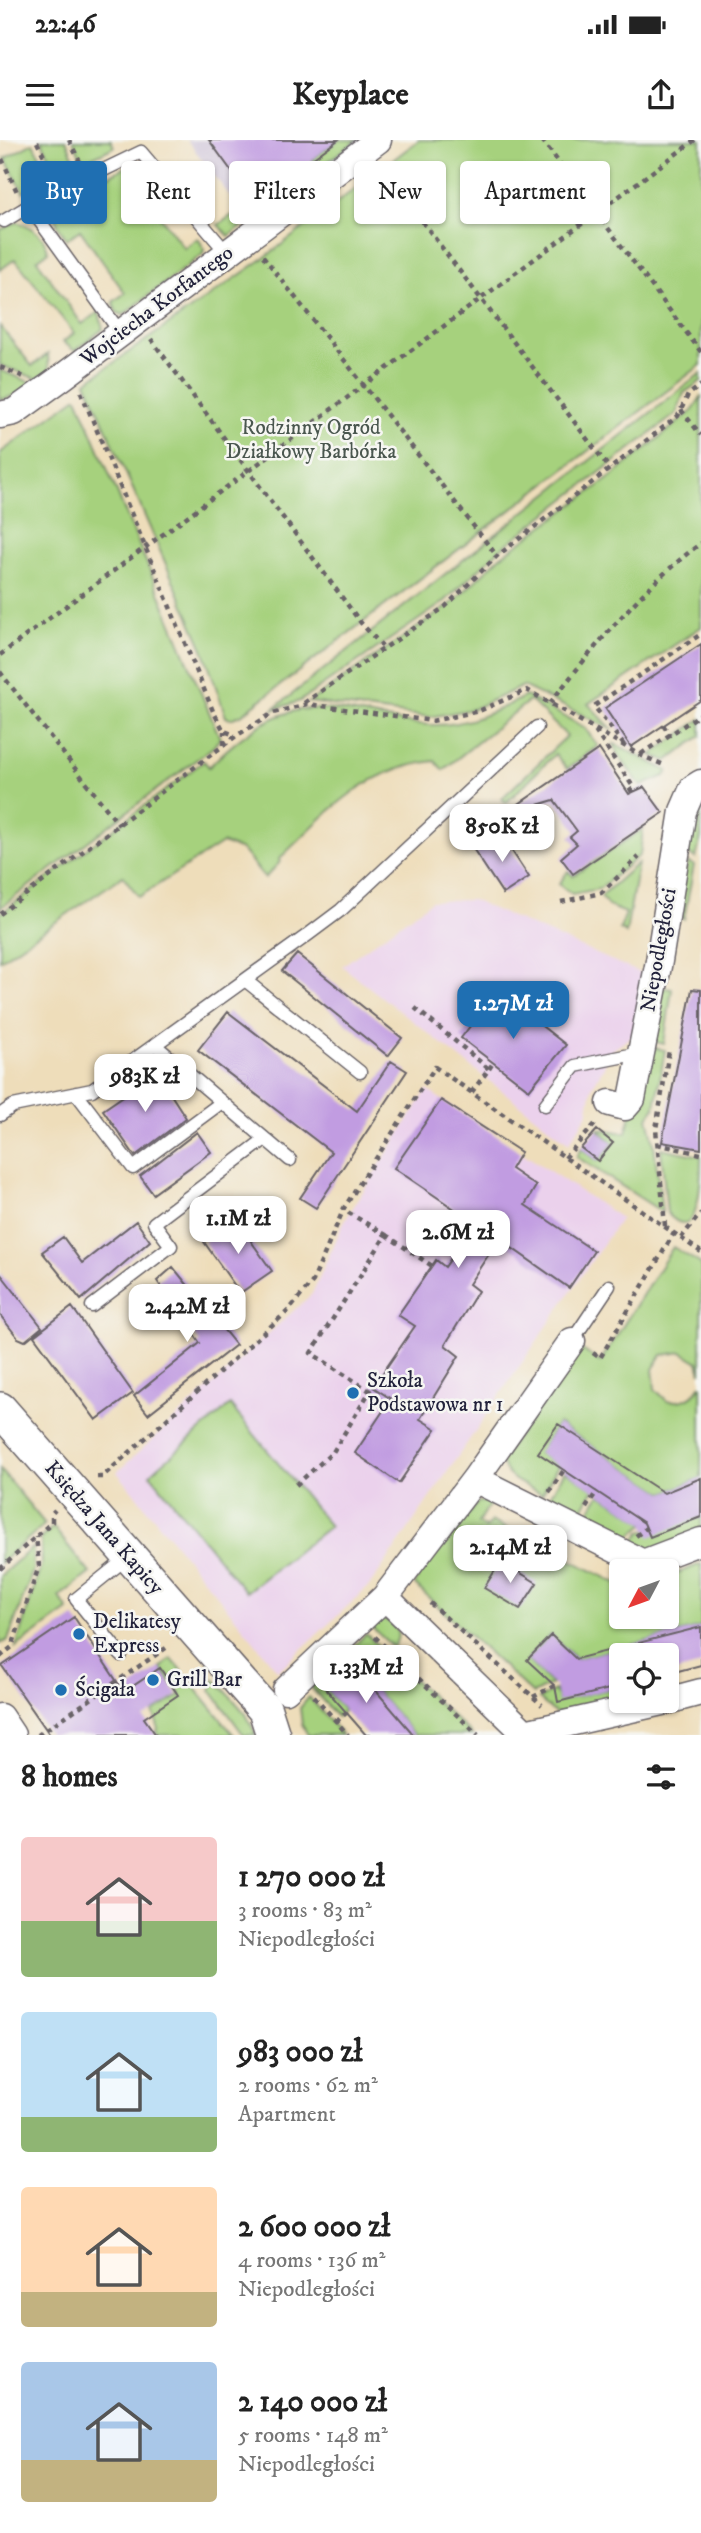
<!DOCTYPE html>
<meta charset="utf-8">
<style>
:root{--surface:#fff;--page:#f2f2f2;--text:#222;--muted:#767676;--accent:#1f6fb2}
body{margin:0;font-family:"IM FELL DW Pica",serif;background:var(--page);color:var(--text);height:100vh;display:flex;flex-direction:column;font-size:26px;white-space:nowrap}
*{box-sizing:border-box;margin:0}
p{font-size:23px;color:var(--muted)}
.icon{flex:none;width:38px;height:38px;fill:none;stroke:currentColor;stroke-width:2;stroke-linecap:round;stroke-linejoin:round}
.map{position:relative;height:1595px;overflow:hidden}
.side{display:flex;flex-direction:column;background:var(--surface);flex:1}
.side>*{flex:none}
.guide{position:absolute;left:21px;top:21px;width:660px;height:63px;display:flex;gap:14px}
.needle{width:46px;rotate:229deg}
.fabs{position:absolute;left:609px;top:1419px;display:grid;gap:14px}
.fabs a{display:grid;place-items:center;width:70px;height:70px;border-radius:7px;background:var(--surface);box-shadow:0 2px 5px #0004;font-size:35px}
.price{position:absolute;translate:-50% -60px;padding:0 16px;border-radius:14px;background:#fff;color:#222;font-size:23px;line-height:46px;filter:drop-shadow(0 2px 4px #0008)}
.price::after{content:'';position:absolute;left:50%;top:42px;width:21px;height:16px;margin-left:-10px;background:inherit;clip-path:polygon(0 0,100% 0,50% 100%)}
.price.selected{background:var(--accent);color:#fff}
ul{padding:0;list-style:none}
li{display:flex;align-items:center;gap:21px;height:175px;padding:0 21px}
li span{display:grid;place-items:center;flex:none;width:196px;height:140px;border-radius:7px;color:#555}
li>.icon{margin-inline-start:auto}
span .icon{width:84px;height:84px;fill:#fffc;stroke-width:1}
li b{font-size:30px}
h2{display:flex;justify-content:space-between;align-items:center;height:84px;padding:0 21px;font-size:30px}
.pill{padding:0 24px;border-radius:7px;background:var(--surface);box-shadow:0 2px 5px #0004;font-size:24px;line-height:63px}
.pill.selected{background:var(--accent);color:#fff}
.status{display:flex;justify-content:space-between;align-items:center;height:49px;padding:0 35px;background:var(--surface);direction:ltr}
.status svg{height:19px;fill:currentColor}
header{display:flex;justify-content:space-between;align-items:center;height:91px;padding:0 21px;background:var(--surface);font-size:32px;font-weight:700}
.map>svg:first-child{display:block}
</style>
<div class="status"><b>22:46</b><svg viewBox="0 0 49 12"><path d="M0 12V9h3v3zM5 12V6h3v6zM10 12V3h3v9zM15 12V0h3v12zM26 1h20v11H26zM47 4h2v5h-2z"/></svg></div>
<header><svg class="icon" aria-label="menu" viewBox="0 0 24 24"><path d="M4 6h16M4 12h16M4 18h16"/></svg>Keyplace<svg class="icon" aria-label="share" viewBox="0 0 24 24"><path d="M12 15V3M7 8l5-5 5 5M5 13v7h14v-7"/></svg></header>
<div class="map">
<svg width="701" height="1595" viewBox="0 0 701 1595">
<rect width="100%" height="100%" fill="#f6f6f2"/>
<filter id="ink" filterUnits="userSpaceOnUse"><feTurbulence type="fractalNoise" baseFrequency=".0143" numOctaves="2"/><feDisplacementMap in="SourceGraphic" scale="14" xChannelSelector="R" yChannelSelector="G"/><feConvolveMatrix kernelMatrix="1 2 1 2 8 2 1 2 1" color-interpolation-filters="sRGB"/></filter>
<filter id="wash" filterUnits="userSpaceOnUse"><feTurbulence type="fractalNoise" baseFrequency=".00686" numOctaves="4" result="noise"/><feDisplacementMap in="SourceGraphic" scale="28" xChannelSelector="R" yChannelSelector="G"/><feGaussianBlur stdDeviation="1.57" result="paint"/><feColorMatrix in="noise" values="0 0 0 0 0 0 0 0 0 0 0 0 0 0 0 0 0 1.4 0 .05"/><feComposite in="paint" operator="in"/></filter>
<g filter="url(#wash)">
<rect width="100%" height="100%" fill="#eeddba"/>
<path fill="#ebd1ec" d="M472 760 645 835 633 895 607 914 604 927 592 947 587 975 569 1003 342 826 432 761Z
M427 950 621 1078 370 1445 278 1531 117 1332 312 1154 344 1082Z"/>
<path fill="#cbbfd6" d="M187 0H367L253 86Z"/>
<path fill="#a6d17d" stroke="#647a5c" stroke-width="2" d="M41 0H66L77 26 59 34Z
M73 0H111L114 7 83 22Z
M338 0H357L318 29 312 22 314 18Z
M419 0H701V225L241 575 230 579 226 577 204 511 86 242 264 118Z
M33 3 51 38 23 52 5 18Z
M127 26 137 27 151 37 138 47 184 108 198 98 204 109 203 114 123 175 116 172 113 162 125 153 80 90 67 99C57 87 53 79 58 64Z
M288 37 297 45 229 96 218 85Z
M17 82C32 86 46 97 48 112L37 120 82 184 99 172 103 189 75 211 63 202 74 193 15 119 0 130V90Z
M0 186 32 226 48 214 49 231 37 239 0 225Z
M0 230 32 243 19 254 0 260Z
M701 233V241L684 253 676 274 499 410 443 463 300 561 272 570Z
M77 257 220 598 213 607 0 768V313Z
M701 257V487L588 564 613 590 523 546 473 569 430 577 309 562 450 465 500 417 611 337 692 271Z
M526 556 584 587 598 606 567 629 555 614 506 663 502 658 567 596 530 560 443 630 435 621C362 629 329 672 279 719L280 722 265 738 242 710 222 703 139 757 123 736 0 820V774L204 621 209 627C235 600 269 572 308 569 345 566 397 585 435 585 469 585 497 571 526 556Z
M701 579V596L667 621 651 615Z
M614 604 619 606 668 631 665 636 641 646 618 615Z
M701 660V697L696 718 686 713 691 680Z
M643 689 640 715 599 749 572 754 559 744 568 731 573 736Z
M688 722 694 725 684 779 675 776Z
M638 723 626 793 620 789 626 773 608 766 601 756Z
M660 847 672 849 664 904 652 901Z
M650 907 665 910 655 967 648 977 654 1004 662 1072 577 1017 581 1008 598 1021 613 1003 598 989 626 993Z
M661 1008 701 1016C701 1035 701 1110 667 1073Z
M673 1107 701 1124V1233L698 1222 682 1212 662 1215 653 1229 655 1249 667 1261C682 1262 694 1259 701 1244V1338L664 1353 558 1284 539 1313 558 1326 542 1354C527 1346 503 1339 501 1319L581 1209 600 1222Z
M230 1265 330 1386 246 1452 150 1334Z
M0 1329 45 1384 0 1423Z
M565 1331 594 1349 579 1374 549 1358Z
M600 1354 645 1383 625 1400 585 1378Z
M492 1361 478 1383 486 1388 491 1381 621 1445V1477H667V1437L701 1424V1487L577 1519 550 1495 527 1520 552 1544 533 1554 415 1445 418 1436 478 1362Z
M701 1377V1391L649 1411 632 1404 641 1392Z
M53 1387 90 1433 59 1457 68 1470 16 1507 42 1422 41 1398Z
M33 1407V1430L8 1500 0 1504V1436Z
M379 1477C394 1482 404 1493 393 1507L370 1486Z
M366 1494 472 1595H414L353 1524 325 1548 344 1570 337 1577 311 1547Z
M171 1518 234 1595H157L158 1586 153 1572 181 1555 161 1528Z
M215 1539 246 1574 256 1595H244L211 1550Z
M621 1546V1558L556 1574 539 1559 555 1550 559 1561Z
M309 1557 342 1595H308L302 1585 300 1568Z"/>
<g id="blocks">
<path fill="#c19ce1" d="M209 0H338L254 62Z
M701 504V560L631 607 605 568Z
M599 609 629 654 644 647 663 673 573 734 561 718 577 704 570 697 577 691 554 660 514 672 513 668Z
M500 693 529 737 503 754 474 710Z
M297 814 402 898 388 916 282 831Z
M692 849 701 850V1009L662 1002Z
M497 851 566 905 529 950 461 898Z
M228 872 357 971 391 921 407 931 316 1068 300 1058 331 1012 198 910Z
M157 933 186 978 135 1016 103 970Z
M441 960 521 1012 511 1029 536 1046 525 1065 594 1111 569 1148 499 1099 469 1144 478 1151 445 1205 459 1216 420 1279 436 1289 399 1343 355 1313 391 1259 373 1247 415 1186 398 1175 436 1120 445 1127 475 1083 394 1028Z
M597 990 613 1003 598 1021 581 1008Z
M197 992 211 1012 153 1054 140 1036Z
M234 1077 272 1131 240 1153 204 1102Z
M136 1081 150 1101 81 1160 42 1112 63 1097 82 1123Z
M173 1127 236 1205 148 1274 134 1256 200 1203 157 1141Z
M0 1133 42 1187 25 1201 18 1198 0 1175Z
M72 1167 133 1253 96 1280 34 1196Z
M558 1284 664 1353 701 1338V1377L650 1397 644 1383 538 1313Z
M501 1421 537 1443 520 1469 484 1448Z
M74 1477 124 1552 160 1528 178 1555 144 1578 156 1595H50L2 1526Z
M701 1487V1525L667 1534V1516H621V1546L558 1562 555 1546 527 1520 551 1495 576 1519Z
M353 1524 414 1595H366L325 1548Z"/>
</g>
</g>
<g filter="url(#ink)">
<use href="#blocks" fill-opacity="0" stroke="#696367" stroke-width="2"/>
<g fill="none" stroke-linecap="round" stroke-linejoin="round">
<defs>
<path id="service" d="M4 81 29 66
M120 192 29 66 141 12 227 113
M245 840 360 932
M155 905 290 1020
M76 953 133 1028 222 962
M545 965 575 926 640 913
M0 975 13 966 92 950 309 794 341 770 537 587
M92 1166 171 1106 154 1083 265 999
M572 1201 609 1146
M121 1515 76 1459 128 1417"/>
<path id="minor" d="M0 275 14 272 64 236 378 0
M610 963 625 967 632 959 659 821 683 671 693 648 701 643
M475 1339 643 1423 701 1401
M385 1457 525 1593 666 1561
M286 1550 385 1457 475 1339 572 1201
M667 1561 701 1552
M0 1577 12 1595"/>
<path id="tertiary" d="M0 1269 265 1570 273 1595"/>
</defs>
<use href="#service" stroke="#696367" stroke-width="15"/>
<use href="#minor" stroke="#696367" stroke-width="29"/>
<use href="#tertiary" stroke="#696367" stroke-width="36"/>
<path stroke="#696367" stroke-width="4.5" stroke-dasharray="5 5" stroke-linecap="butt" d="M69 0 81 24
M542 0 701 212
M37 2 54 36
M2 19 18 54
M380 26 610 329
M263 116 497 416
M151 199 361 483 384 508
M0 227 24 237
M81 252 213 571 224 591 235 595
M681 270 701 295
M0 515 695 0
M0 532 119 685
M304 563 445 467 497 416 678 276 688 255 701 245
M550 563C596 505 641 448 701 403
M663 585 670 595
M595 591 634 648 628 652
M224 605V591
M624 605 594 566 701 494
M641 614 701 574
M561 762 601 753 639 717
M0 774 236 596 273 573 307 564 432 581 479 571 527 550 640 615 664 625
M415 868 489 929 471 953
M489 929 493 923
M657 1004 701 1014
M565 1018 597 982
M665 1086 656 989 669 911
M386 1095 432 1126
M681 1098 701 1073
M593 1213 600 1218 674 1093
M97 1337H102L289 1170 313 1141 344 1068 435 927 701 1112
M296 1345 333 1312 370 1251 311 1213 386 1095 344 1070
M549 1352 564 1330
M586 1368 597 1351
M636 1396 646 1388
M0 1429 52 1382V1373L55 1370
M430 1463 542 1565
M375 1497 478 1595
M0 1517 12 1507 39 1426 36 1396
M314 1556 348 1595
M533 1557 554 1546
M336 1582 347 1572
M38 1595 166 1508"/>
<use href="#service" stroke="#fff" stroke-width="12"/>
<use href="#minor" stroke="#fff" stroke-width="26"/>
<use href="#tertiary" stroke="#fff" stroke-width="33"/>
</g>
</g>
<g fill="#1f6fb2" stroke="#f6f6f2" stroke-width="2.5">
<circle cx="353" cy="1253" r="7"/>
<circle cx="79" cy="1494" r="7"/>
<circle cx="153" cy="1540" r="7"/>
<circle cx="61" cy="1550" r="7"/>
</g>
<g text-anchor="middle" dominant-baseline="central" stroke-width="5" stroke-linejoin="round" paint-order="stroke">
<g font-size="21" fill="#22223b" stroke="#f6f6f2">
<text transform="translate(157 166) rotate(-37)">Wojciecha Korfantego</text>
<text transform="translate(659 810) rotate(-80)">Niepodległości</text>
<text transform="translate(104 1388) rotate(49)">Księdza Jana Kapicy</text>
</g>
<g font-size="21" fill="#4a574f" stroke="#f6f6f2">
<text x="311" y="288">Rodzinny Ogród<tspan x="311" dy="24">Działkowy Barbórka</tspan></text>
</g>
<g font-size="21" fill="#22223b" stroke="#f6f6f2" text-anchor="start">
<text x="367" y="1241">Szkoła<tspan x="367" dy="24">Podstawowa nr 1</tspan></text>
<text x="93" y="1482">Delikatesy<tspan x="93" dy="24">Express</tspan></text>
<text x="167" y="1540">Grill Bar</text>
<text x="75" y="1550">Ścigała</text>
</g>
</g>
</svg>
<div class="fabs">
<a><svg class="needle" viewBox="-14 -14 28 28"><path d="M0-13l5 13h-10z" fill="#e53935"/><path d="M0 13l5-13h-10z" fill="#767676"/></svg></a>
<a><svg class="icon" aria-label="locate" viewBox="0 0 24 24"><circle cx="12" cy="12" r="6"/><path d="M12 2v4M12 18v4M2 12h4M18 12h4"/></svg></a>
</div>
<b class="price" style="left:502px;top:724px">850K zł</b>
<b class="price selected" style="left:513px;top:901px">1.27M zł</b>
<b class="price" style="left:145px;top:974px">983K zł</b>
<b class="price" style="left:238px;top:1116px">1.1M zł</b>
<b class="price" style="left:458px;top:1130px">2.6M zł</b>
<b class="price" style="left:187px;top:1204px">2.42M zł</b>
<b class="price" style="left:510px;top:1445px">2.14M zł</b>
<b class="price" style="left:366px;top:1565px">1.33M zł</b>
<div class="guide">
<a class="pill selected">Buy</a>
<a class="pill">Rent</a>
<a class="pill">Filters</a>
<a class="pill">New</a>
<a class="pill">Apartment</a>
</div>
</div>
<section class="side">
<h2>8 homes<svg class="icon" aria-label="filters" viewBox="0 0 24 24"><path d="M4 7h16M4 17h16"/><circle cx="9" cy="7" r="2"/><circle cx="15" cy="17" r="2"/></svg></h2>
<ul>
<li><span style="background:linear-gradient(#f6c9c9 60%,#8fb573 0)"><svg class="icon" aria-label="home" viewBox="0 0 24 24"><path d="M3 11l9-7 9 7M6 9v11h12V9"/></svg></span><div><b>1 270 000 zł</b><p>3 rooms · 83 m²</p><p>Niepodległości</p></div></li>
<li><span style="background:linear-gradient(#bfe0f5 75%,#8fb573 0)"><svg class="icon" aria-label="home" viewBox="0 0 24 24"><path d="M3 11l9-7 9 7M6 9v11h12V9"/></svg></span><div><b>983 000 zł</b><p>2 rooms · 62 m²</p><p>Apartment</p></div></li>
<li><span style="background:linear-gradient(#ffd9b3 75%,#c2b280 0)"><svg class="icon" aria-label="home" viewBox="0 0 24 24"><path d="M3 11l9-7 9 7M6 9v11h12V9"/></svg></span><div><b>2 600 000 zł</b><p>4 rooms · 136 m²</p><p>Niepodległości</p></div></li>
<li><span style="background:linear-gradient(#a9c7e8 70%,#c2b280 0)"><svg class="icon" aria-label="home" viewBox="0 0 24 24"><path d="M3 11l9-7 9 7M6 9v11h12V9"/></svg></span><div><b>2 140 000 zł</b><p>5 rooms · 148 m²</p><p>Niepodległości</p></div></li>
</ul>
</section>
